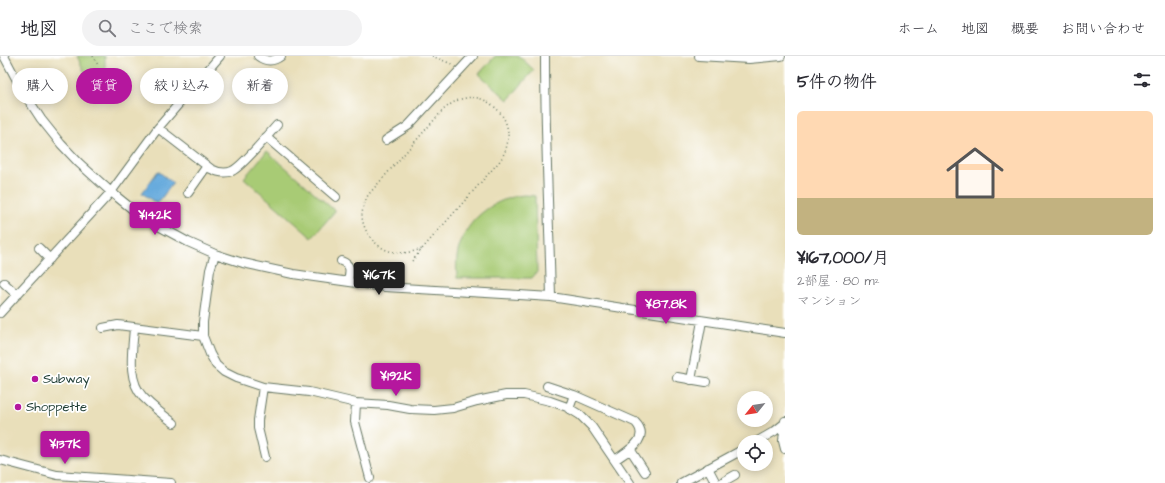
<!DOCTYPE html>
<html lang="ja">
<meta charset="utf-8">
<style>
:root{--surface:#fff;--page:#f2f2f3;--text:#2b2b33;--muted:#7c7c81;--line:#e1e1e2;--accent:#b5179e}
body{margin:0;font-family:"Architects Daughter","Klee One",sans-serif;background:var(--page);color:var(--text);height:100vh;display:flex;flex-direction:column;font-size:15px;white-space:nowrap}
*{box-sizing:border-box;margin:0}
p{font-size:13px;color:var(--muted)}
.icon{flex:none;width:22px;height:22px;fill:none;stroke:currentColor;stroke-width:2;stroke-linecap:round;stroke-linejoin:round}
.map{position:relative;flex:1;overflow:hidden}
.sheet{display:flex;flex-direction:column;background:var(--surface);width:380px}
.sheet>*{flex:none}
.top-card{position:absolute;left:12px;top:12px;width:380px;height:36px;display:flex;gap:8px}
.needle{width:26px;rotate:240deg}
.tools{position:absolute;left:737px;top:335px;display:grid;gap:8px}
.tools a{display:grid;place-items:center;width:36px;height:36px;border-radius:50%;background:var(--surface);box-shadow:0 2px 10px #0003;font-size:20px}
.price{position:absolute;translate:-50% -34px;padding:0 9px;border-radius:4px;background:var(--accent);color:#fff;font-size:13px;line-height:26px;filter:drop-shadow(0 1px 2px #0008)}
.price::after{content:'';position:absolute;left:50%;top:24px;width:12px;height:9px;margin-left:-6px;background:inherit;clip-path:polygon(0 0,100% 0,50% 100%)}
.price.on{background:#222;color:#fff}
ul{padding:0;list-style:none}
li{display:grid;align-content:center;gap:8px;height:212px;padding:0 12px}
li+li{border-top:1px solid var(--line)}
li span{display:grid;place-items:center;height:124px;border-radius:6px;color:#555}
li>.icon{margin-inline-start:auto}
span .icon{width:72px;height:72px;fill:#fffc;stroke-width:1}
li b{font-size:17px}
h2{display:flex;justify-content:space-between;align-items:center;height:48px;padding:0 12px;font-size:17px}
.tag{padding:0 14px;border-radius:18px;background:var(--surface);box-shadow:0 2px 10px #0003;font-size:14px;line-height:36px}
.tag.on{background:var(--accent);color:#fff}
header{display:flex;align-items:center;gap:24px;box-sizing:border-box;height:56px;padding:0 20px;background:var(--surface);border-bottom:1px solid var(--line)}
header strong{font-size:19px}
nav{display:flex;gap:22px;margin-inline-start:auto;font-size:14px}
.search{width:280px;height:36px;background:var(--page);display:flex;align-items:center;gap:10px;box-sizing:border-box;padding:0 14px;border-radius:22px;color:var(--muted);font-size:15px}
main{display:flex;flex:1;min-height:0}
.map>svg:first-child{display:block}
</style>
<header>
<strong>地図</strong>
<div class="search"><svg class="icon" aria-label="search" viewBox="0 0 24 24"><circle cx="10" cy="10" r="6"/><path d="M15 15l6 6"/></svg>ここで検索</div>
<nav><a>ホーム</a><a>地図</a><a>概要</a><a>お問い合わせ</a></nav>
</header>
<main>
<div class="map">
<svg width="785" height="427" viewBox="0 0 785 427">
<rect width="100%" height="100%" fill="#fff"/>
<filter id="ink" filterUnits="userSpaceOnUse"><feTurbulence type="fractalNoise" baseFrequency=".025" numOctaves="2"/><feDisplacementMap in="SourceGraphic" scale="8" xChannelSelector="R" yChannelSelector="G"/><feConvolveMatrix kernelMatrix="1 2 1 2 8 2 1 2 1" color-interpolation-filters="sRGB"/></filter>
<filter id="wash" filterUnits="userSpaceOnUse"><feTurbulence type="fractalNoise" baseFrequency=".012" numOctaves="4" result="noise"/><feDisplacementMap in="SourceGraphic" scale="16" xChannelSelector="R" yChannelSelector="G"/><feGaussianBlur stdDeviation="0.9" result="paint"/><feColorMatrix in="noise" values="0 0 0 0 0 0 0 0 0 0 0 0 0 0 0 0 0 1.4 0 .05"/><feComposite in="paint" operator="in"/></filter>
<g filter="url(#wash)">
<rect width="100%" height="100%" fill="#e9dfba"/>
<path fill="#a8cb74" stroke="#648454" d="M77 0H105V16L93 26 84 15Z
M495 0H519L534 14 508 44 479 18Z
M267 95 335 155 312 182 244 122Z
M525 139 535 140 537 216 532 222H457C456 210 456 198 461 186 470 160 498 141 525 139Z"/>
<path fill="#68abdd" stroke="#447488" d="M158 115 173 127 157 148 142 137Z"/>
</g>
<g filter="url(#ink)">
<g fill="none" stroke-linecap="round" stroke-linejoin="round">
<defs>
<path id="minor" d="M4 0 22 34 41 63 61 88 79 107 111 136 142 161 188 186 215 198 243 207 293 218 385 231 551 241 785 277
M258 0C266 6 273 6 281 0
M545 0C545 80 549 161 551 241
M699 0 749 3 781 0
M158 72 211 113C217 116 225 118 232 115 242 111 268 79 277 69
M266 81 336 141
M386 84 408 70 473 0
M188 137 207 110
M39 192 50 203
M215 198 210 214 203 266V280L210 298 216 309 224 316 236 322 263 331 309 336 356 347 388 349 410 353 434 354 453 352 477 345 506 339H524L550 345 567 351 580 359 592 371 630 427
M341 205C352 209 350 215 348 225
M4 227 17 239
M0 257 111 136 158 72 220 0
M134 271C133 292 126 323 143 341 152 350 163 359 174 367
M103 272 118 269 203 280
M677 321 706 326
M691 324 702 265
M547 330 574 339
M263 331 258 364V372L265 401
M356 347 355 366 370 422
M569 353 574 339 635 366C652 383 627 395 615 404
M785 365 783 385 785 393
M756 386 775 375 785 367
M630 393 645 416
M0 404 57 419 171 427
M708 412 716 427
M681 427 744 393
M721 427 735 419"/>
</defs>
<use href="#minor" stroke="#667663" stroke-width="10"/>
<path stroke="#667663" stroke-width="1.5" stroke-dasharray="1 3" stroke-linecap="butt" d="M93 0 98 9
M432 0 454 9
M412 205 422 193 499 106C513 87 511 63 492 49 485 43 475 40 466 42 457 43 449 49 442 55L368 139C365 146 362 153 362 160 363 177 378 194 394 196 403 198 413 196 422 193"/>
<use href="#minor" stroke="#fff" stroke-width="8"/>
</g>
</g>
<g fill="#b5179e" stroke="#fff" stroke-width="1.5">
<circle cx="35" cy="323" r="4"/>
<circle cx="18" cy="351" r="4"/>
</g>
<g text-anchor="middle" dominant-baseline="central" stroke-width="3.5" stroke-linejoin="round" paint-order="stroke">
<g font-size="13" fill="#1f3d34" stroke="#fff" text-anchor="start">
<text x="43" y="323">Subway</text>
<text x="26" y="351">Shoppette</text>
</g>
</g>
</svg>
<div class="tools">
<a><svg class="needle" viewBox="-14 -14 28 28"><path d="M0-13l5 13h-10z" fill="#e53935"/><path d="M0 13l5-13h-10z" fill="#7c7c81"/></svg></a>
<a><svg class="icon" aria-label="locate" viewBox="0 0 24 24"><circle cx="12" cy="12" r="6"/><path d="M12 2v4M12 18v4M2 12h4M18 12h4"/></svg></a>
</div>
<b class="price" style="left:155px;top:180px">¥142K</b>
<b class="price on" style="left:379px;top:240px">¥167K</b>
<b class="price" style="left:666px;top:269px">¥87.8K</b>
<b class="price" style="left:396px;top:341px">¥192K</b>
<b class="price" style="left:65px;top:409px">¥137K</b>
<div class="top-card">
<a class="tag">購入</a>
<a class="tag on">賃貸</a>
<a class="tag">絞り込み</a>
<a class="tag">新着</a>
</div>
</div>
<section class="sheet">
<h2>5件の物件<svg class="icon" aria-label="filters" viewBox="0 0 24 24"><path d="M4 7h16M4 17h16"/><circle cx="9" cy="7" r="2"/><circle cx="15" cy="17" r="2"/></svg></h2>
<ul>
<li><span style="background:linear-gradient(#ffd9b3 70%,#c2b280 0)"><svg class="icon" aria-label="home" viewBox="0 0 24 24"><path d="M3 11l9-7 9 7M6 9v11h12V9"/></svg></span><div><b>¥167,000/月</b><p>2部屋 · 80 m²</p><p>マンション</p></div></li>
</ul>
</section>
</main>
